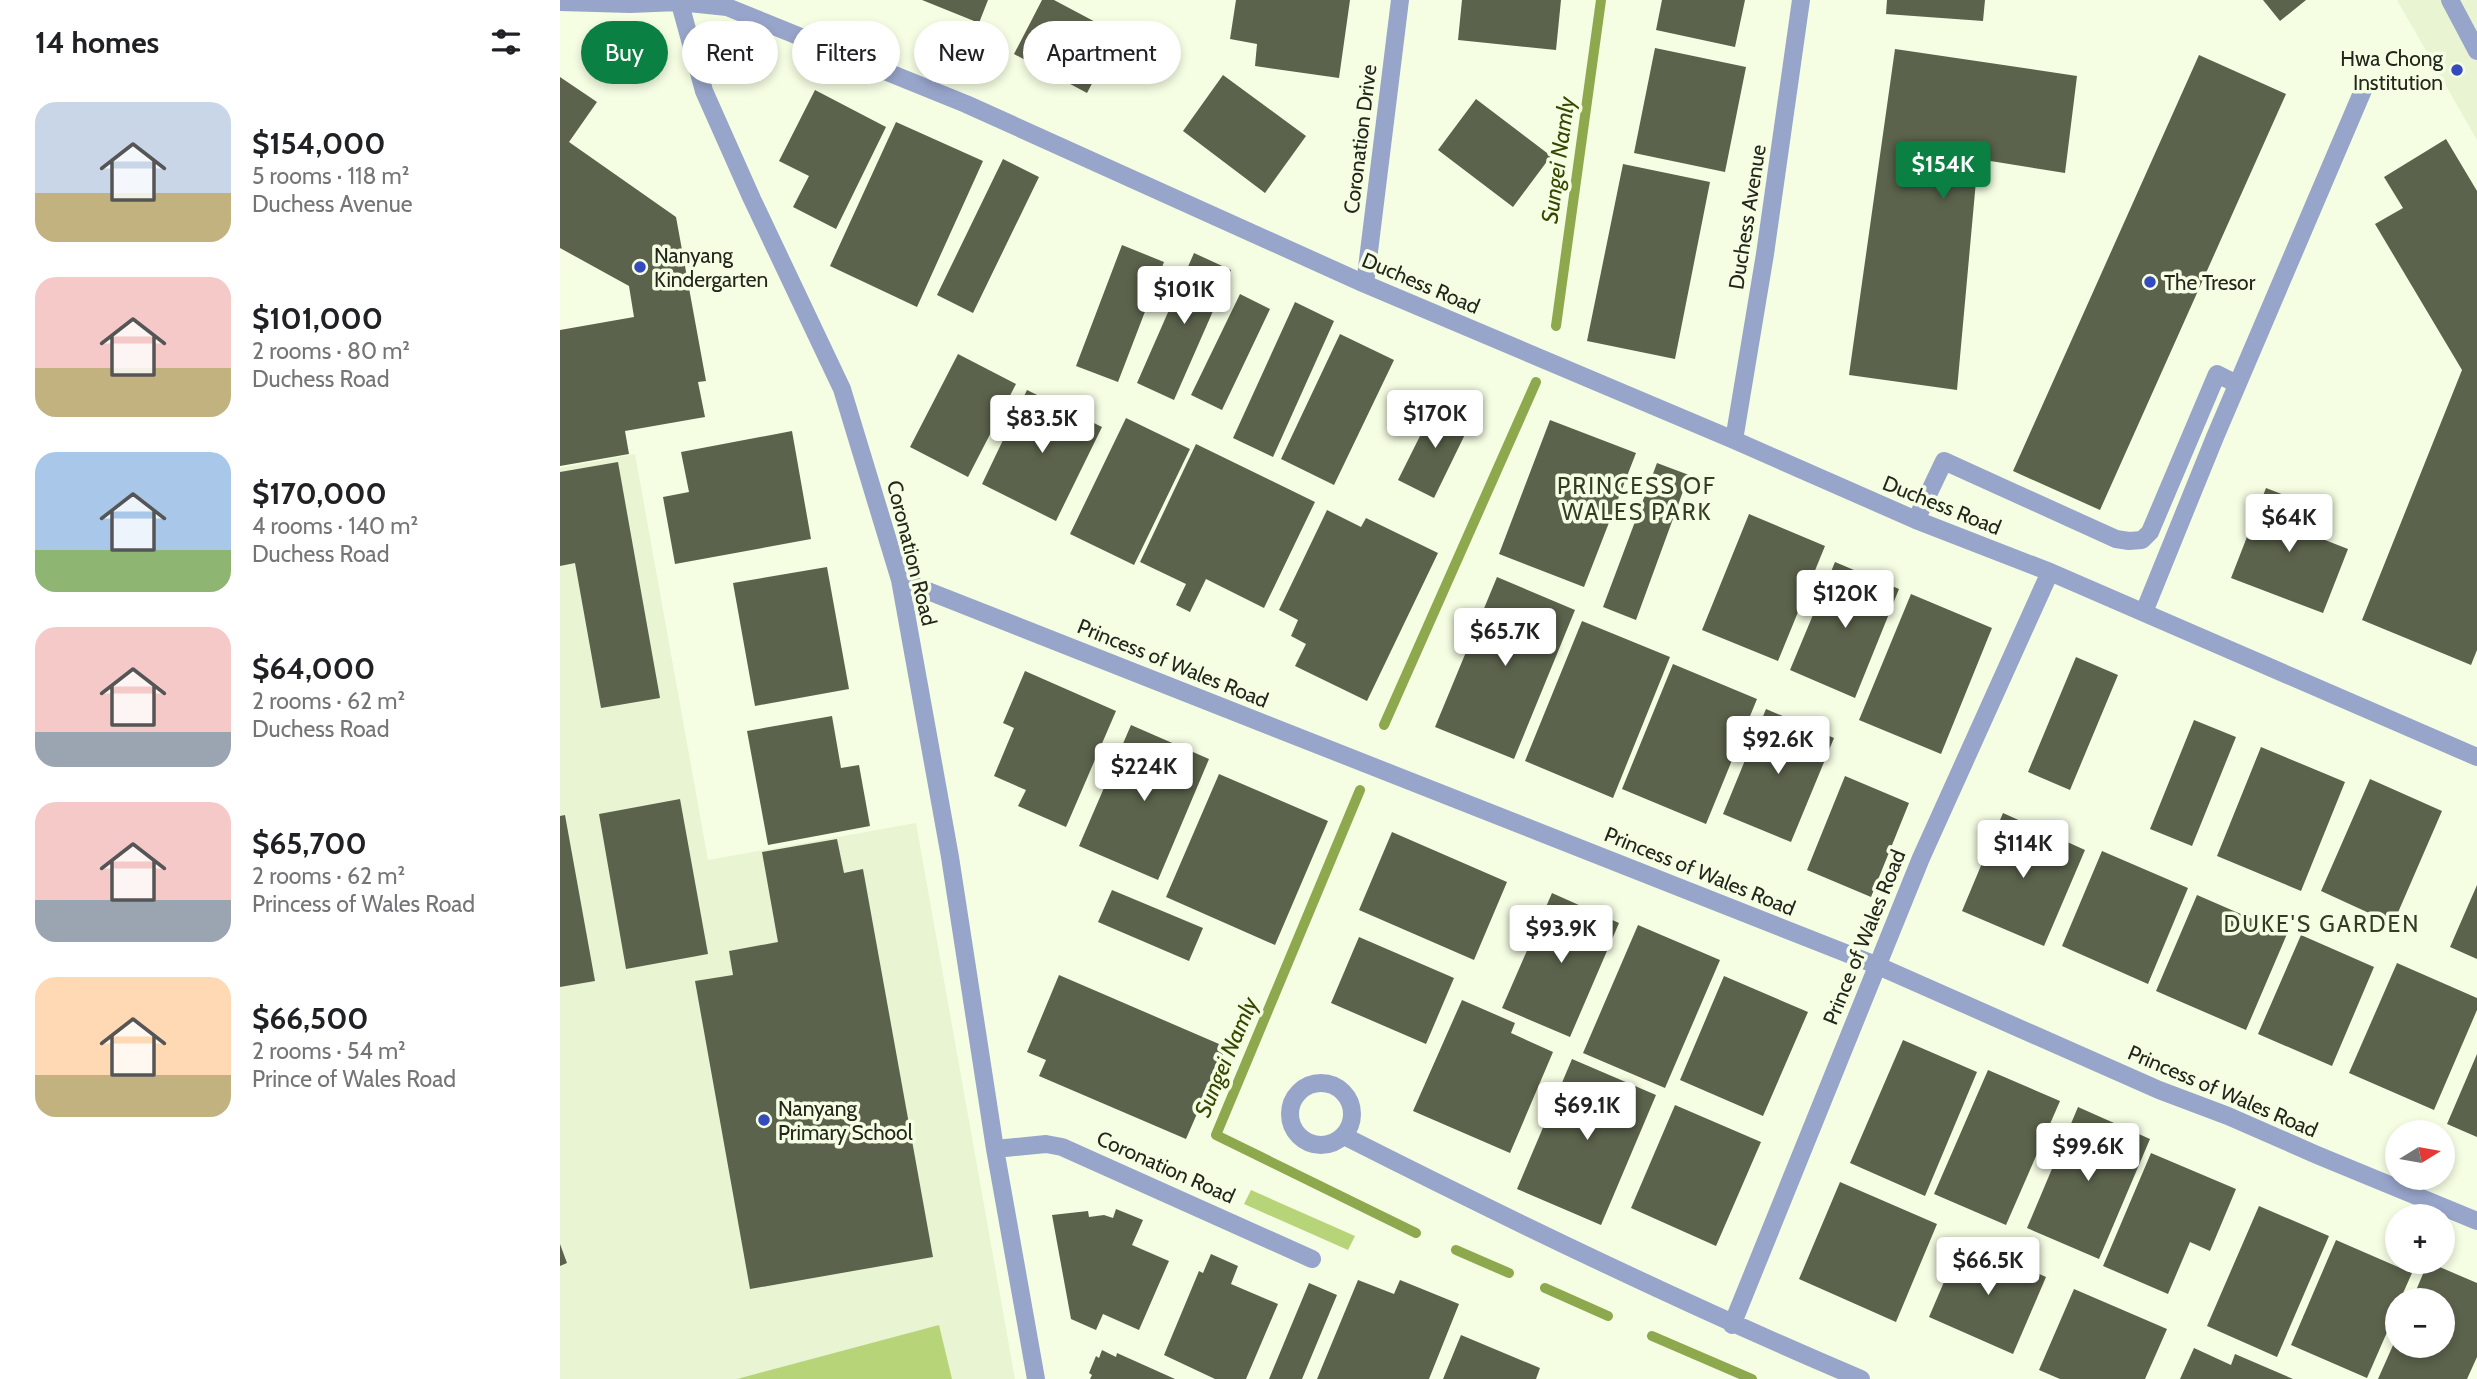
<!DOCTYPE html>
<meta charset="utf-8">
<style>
:root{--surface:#fff;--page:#f2f2f2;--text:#202124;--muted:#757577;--accent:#0b8043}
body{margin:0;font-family:Cabin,sans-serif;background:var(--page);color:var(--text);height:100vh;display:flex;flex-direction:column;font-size:26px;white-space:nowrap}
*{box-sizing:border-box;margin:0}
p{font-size:23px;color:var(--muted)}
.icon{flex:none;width:38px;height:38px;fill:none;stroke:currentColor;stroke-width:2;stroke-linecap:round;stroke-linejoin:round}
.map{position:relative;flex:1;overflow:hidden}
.panel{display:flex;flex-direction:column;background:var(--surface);width:560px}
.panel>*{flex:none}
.guide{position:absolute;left:21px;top:21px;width:665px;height:63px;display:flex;gap:14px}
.needle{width:46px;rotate:79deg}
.buttons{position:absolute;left:1825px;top:1120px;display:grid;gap:14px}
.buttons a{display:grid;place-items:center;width:70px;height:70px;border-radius:50%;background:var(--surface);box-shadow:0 4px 10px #0003;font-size:35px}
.price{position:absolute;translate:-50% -60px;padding:0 16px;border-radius:7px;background:#fff;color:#222;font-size:23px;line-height:46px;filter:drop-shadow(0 2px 4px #0008)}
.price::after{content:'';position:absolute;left:50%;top:42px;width:21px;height:16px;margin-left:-10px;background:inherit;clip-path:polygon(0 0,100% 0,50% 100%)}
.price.current{background:var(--accent);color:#fff}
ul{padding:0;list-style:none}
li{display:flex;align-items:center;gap:21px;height:175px;padding:0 35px}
li span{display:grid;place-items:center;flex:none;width:196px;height:140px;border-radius:21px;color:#555}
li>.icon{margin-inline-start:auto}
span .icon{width:84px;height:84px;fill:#fffc;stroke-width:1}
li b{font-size:30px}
h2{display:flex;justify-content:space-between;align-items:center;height:84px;padding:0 35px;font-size:30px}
.chip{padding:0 24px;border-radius:32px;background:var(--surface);box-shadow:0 4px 10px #0003;font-size:24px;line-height:63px}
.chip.current{background:var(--accent);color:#fff}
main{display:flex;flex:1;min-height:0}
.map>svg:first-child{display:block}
</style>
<main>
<section class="panel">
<h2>14 homes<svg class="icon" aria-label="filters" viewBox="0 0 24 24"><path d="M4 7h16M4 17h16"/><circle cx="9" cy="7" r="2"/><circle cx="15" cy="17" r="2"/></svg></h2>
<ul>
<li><span style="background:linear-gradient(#c9d6e8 65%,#c2b280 0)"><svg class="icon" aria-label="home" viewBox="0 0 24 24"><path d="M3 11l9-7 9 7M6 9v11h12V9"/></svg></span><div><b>$154,000</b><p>5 rooms · 118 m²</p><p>Duchess Avenue</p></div></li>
<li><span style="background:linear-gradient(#f6c9c9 65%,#c2b280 0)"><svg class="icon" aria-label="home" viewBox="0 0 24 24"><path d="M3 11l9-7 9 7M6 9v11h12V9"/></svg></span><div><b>$101,000</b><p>2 rooms · 80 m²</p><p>Duchess Road</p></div></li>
<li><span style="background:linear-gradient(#a9c7e8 70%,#8fb573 0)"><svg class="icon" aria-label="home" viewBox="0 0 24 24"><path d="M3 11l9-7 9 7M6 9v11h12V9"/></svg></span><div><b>$170,000</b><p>4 rooms · 140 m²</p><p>Duchess Road</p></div></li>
<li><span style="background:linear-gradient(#f6c9c9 75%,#9aa5b1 0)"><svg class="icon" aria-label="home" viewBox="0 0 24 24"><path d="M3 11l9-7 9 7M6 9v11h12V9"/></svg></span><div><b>$64,000</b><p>2 rooms · 62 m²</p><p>Duchess Road</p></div></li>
<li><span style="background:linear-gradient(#f6c9c9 70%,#9aa5b1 0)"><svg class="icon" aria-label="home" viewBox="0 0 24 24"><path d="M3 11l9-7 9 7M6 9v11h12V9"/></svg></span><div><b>$65,700</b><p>2 rooms · 62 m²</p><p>Princess of Wales Road</p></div></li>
<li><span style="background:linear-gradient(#ffd9b3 70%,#c2b280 0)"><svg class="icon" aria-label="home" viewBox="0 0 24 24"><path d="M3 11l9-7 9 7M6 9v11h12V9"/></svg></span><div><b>$66,500</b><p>2 rooms · 54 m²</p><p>Prince of Wales Road</p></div></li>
</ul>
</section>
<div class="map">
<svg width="1917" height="1379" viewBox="0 0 1917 1379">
<rect width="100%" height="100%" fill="#f5fee3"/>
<path fill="#e8f4d2" d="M1837 0H1917V140Z
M75 454 148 860 356 823 455 1379H0V468Z"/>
<path fill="#b8d479" d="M691 1190 795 1236 788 1250 684 1204Z
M379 1325 392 1379H177Z"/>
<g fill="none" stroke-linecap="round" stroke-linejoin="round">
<path stroke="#8ea94d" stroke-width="10" d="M996 326 1041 0
M824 725 976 382
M800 790 656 1135 856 1233
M896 1250 949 1273
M985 1288 1048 1316
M1092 1336 1192 1379"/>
</g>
<path fill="#5b634c" d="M362 0H428L419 23Z
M482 0H494L558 34 527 93 454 54Z
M676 0H790L779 78 695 66 697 44 670 39Z
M902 0H1001L996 50 898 40Z
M1102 0H1185L1175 47 1096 30Z
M1327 0H1425L1423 21 1326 14Z
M1703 0H1746L1720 21Z
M1095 48 1186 67 1165 172 1074 153Z
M1335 49 1517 76 1505 173 1418 159 1397 390 1289 375Z
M1639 55 1726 94 1540 510 1453 471Z
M663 75 746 136 705 193 623 131Z
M0 77 37 102 9 142 116 217 146 381 138 382 145 417 65 431 69 454 0 466V330L74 317 69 286 0 248Z
M255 90 326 127 276 229 233 207 249 176 219 161Z
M916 99 991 156 953 207 878 150Z
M336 122 423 161 357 307 270 266Z
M1886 139 1917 191V650L1911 665 1802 620 1902 370 1815 224 1843 208 1824 177Z
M443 159 479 177 413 313 377 295Z
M1063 164 1150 182 1115 359 1027 341Z
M562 245 604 262 558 382 516 366Z
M634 253 671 270 614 400 577 383Z
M680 294 710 309 662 410 631 395Z
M735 302 774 321 713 457 673 438Z
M780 334 834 360 774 485 721 459Z
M398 354 456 384 408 477 350 447Z
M467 390 542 427 496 521 422 484Z
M877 402 912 420 874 498 838 480Z
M566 418 630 449 574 565 510 534Z
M990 420 1076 453 1024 587 939 554Z
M232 431 251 539 115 564 103 497 129 492 121 452Z
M636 444 755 502 704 608 646 579 630 612 616 605 626 584 580 562Z
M58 462 100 698 41 708 15 563 0 566V472Z
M1097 463 1129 475 1076 620 1043 607Z
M1706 488 1752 506 1742 531 1788 549 1763 613 1671 578Z
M767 510 801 527 806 518 878 553 807 701 735 666 746 644 731 636 738 620 719 610Z
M1189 514 1265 546 1218 661 1142 630Z
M1275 562 1339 589 1295 698 1230 670Z
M267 567 289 689 195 706 173 583Z
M937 577 1015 610 954 759 875 727Z
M1351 594 1432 628 1381 754 1299 720Z
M1022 621 1110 657 1053 798 965 761Z
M1516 657 1558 675 1510 790 1468 772Z
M1113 664 1197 699 1146 824 1062 789Z
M465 671 556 711 506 827 458 806 466 790 434 776 454 728 443 723Z
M1206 709 1274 738 1231 842 1163 814Z
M272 716 281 768 299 765 310 826 208 845 187 731Z
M1634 720 1676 737 1632 846 1590 829Z
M571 725 649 759 598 880 519 846Z
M1701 747 1785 782 1741 891 1657 856Z
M659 774 768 821 715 945 606 897Z
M1285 776 1349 803 1311 897 1247 870Z
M1810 779 1882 811 1833 924 1761 891Z
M120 799 148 954 66 969 39 814Z
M1443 813 1525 850 1484 946 1402 911Z
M5 815 35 981 0 987V816Z
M832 832 947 882 914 960 799 910Z
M277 839 284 873 303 869 373 1257 190 1289 135 981 173 975 169 951 218 942 202 852Z
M1542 851 1628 888 1588 984 1502 946Z
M1917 885V959L1890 947Z
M552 890 643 928 629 961 538 922Z
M992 893 1059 923 1010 1037 942 1008Z
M1637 895 1727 934 1686 1030 1596 991Z
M1078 925 1160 960 1105 1088 1023 1053Z
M1741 935 1814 967 1772 1066 1698 1034Z
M799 937 894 978 866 1044 771 1003Z
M1837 963 1917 998V1010L1874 1110 1789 1073Z
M499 975 666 1047 626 1139 479 1076 486 1060 467 1052Z
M1164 976 1248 1012 1203 1116 1120 1080Z
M902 1000 955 1023 951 1033 993 1052 950 1153 853 1111Z
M1343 1040 1417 1072 1365 1196 1290 1163Z
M1917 1054V1137L1887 1124Z
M1012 1059 1096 1095 1041 1225 957 1189Z
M1428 1070 1500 1101 1446 1225 1374 1194Z
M1115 1105 1201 1142 1156 1246 1071 1208Z
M1518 1107 1590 1139 1539 1259 1467 1228Z
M1591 1153 1676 1189 1650 1251 1630 1242 1608 1294 1543 1266Z
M1280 1182 1377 1224 1336 1322 1239 1279Z
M1699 1206 1769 1236 1717 1357 1647 1326Z
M556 1209 583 1220 572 1245 609 1261 579 1330 543 1314 536 1330 511 1319 492 1215 528 1211 529 1217 544 1215 553 1218Z
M1402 1240 1486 1277 1453 1354 1369 1317Z
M1776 1240 1852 1273 1840 1300H1838V1307L1807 1378 1731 1345Z
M0 1244 7 1263 0 1266Z
M651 1254 678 1266 671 1284 718 1304 686 1379H655L604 1355 639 1271 643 1273Z
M1868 1262 1917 1283V1357L1907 1379H1818L1838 1334V1346H1883V1300H1852Z
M798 1280 834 1294 840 1280 899 1304 869 1379H757Z
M749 1283 777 1295 742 1379H709Z
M1514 1289 1607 1329 1585 1379H1500L1479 1370Z
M901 1335 980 1368 976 1379H883Z
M1634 1348 1671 1365 1675 1354 1733 1379H1620Z
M542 1350 556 1357 557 1353 615 1379H530L532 1375 529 1373 536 1356 539 1358Z"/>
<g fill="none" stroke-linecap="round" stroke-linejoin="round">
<path stroke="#98a5ca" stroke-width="18" d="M119 0 144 91 192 199 282 389 340 580 390 857 435 1149 476 1379
M1890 0 1917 51
M0 2 70 4 119 2 167 7 406 104 805 284 1174 440 1356 520 1490 572 1917 757
M805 284 840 0
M1174 440 1205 254 1241 0
M1356 520 1384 461 1556 539 1569 541 1582 540 1590 532 1657 374 1677 384
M340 580 1316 965 1599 1090 1668 1116 1757 1155 1917 1221
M1584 612 1655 437 1804 88
M730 1114a31 31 0 1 1 62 0a31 31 0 1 1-62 0Z
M784 1136C954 1222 1126 1305 1301 1379
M435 1149 486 1144 502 1147 752 1259
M1172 1325 1361 858 1490 572"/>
</g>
<g fill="#354abc" stroke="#f5fee3" stroke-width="2.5">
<circle cx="1897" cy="70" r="7"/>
<circle cx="80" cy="267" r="7"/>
<circle cx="1590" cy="282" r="7"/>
<circle cx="204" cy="1120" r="7"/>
</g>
<g text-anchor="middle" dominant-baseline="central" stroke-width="7" stroke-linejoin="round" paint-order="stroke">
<g font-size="21" fill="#23261c" stroke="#f5fee3" text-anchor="start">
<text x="1883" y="58" text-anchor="end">Hwa Chong<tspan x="1883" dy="24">Institution</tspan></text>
<text x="94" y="255">Nanyang<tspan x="94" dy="24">Kindergarten</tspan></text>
<text x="1604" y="282">The Tresor</text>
<text x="218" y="1108">Nanyang<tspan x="218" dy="24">Primary School</tspan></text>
</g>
<g font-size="21" fill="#23261c" stroke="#f5fee3">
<text transform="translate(800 139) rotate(-83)">Coronation Drive</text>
<text transform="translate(1187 217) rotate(-81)">Duchess Avenue</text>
<text transform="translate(861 283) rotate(23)">Duchess Road</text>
<text transform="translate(1382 505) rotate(22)">Duchess Road</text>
<text transform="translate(352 553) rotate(76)">Coronation Road</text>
<text transform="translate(613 663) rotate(22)">Princess of Wales Road</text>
<text transform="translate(1140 871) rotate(22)">Princess of Wales Road</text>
<text transform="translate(1304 937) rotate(-68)">Prince of Wales Road</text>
<text transform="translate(1663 1091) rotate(23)">Princess of Wales Road</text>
<text transform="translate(606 1167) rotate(24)">Coronation Road</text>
</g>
<g font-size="23" font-style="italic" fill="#364700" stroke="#f5fee3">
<text transform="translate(998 160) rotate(-82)">Sungei Namly</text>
<text transform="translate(666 1057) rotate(-67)">Sungei Namly</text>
</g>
<g font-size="23" letter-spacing="2" fill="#353c26" stroke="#f5fee3">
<text x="1077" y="486">PRINCESS OF<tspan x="1077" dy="26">WALES PARK</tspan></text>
<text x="1762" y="924">DUKE'S GARDEN</text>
</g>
</g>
</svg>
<div class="buttons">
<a><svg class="needle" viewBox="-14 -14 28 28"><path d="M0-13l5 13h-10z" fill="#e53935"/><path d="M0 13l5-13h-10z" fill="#757577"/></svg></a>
<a>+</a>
<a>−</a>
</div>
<b class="price current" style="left:1383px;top:201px">$154K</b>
<b class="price" style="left:624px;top:326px">$101K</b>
<b class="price" style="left:875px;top:450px">$170K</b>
<b class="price" style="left:482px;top:455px">$83.5K</b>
<b class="price" style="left:1729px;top:554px">$64K</b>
<b class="price" style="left:1285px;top:630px">$120K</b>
<b class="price" style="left:945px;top:668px">$65.7K</b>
<b class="price" style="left:1218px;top:776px">$92.6K</b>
<b class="price" style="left:584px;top:803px">$224K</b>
<b class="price" style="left:1463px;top:880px">$114K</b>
<b class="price" style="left:1001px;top:965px">$93.9K</b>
<b class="price" style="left:1027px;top:1142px">$69.1K</b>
<b class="price" style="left:1528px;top:1183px">$99.6K</b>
<b class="price" style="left:1428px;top:1297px">$66.5K</b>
<div class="guide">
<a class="chip current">Buy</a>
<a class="chip">Rent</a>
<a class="chip">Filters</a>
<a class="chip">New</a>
<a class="chip">Apartment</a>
</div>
</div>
</main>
